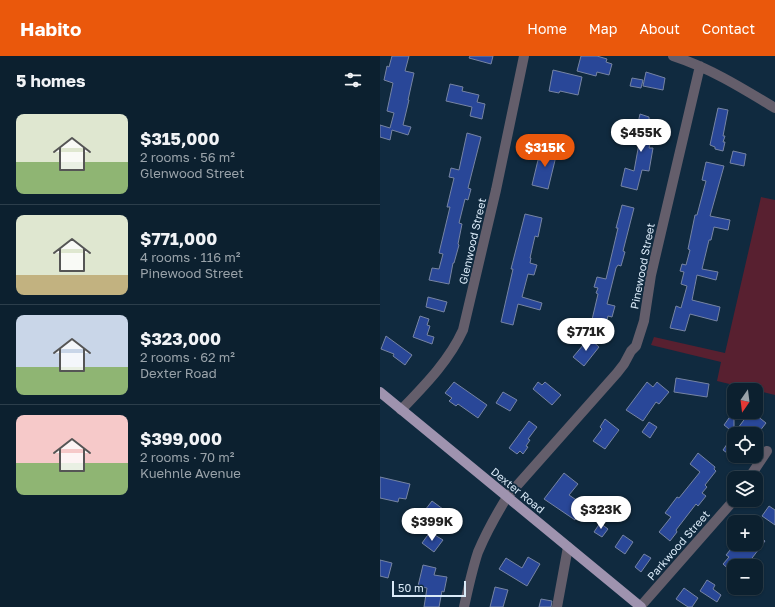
<!DOCTYPE html>
<meta charset="utf-8">
<style>
:root{--surface:#0c202f;--page:#1a2d3b;--text:#f1f3f6;--muted:#9aa3aa;--line:#2c3e4b;--accent:#ea580c}
body{margin:0;font-family:"Golos Text",sans-serif;background:var(--page);color:var(--text);height:100vh;display:flex;flex-direction:column;font-size:15px;white-space:nowrap}
*{box-sizing:border-box;margin:0}
p{font-size:13px;color:var(--muted)}
.icon{flex:none;width:22px;height:22px;fill:none;stroke:currentColor;stroke-width:2;stroke-linecap:round;stroke-linejoin:round}
.map{position:relative;flex:1;overflow:hidden}
.sheet{display:flex;flex-direction:column;background:var(--surface);width:380px}
.sheet>*{flex:none}
.needle{width:26px;rotate:194deg}
.controls{position:absolute;left:347px;top:327px;display:grid;gap:8px}
.controls a{display:grid;place-items:center;width:36px;height:36px;border-radius:8px;background:var(--surface);box-shadow:0 1px 3px #0004,0 0 0 1px var(--line);font-size:20px}
.scale{position:absolute;left:12px;bottom:10px;width:74px;box-sizing:border-box;padding-left:4px;border:2px solid #daeaf8;border-top:0;font-size:11px;line-height:14px;white-space:nowrap;color:#daeaf8;-webkit-text-stroke:3px #102a3f;paint-order:stroke}
.price{position:absolute;translate:-50% -34px;padding:0 9px;border-radius:14px;background:#fff;color:#222;font-size:13px;line-height:26px;filter:drop-shadow(0 1px 2px #0008)}
.price::after{content:'';position:absolute;left:50%;top:24px;width:12px;height:9px;margin-left:-6px;background:inherit;clip-path:polygon(0 0,100% 0,50% 100%)}
.price.selected{background:var(--accent);color:#fff}
ul{padding:0;list-style:none}
li{display:flex;align-items:center;gap:12px;height:100px;padding:0 16px}
li+li{border-top:1px solid var(--line)}
li span{display:grid;place-items:center;flex:none;width:112px;height:80px;border-radius:8px;color:#555}
li>.icon{margin-inline-start:auto}
span .icon{width:48px;height:48px;fill:#fffc;stroke-width:1}
li b{font-size:17px}
h2{display:flex;justify-content:space-between;align-items:center;height:48px;padding:0 16px;font-size:17px}
header{display:flex;align-items:center;gap:24px;box-sizing:border-box;height:56px;padding:0 20px;background:var(--accent);color:#fff}
header strong{font-size:19px}
nav{display:flex;gap:22px;margin-inline-start:auto;font-size:14px}
main{display:flex;flex:1;min-height:0}
.map>svg:first-child{display:block}
</style>
<header>
<strong>Habito</strong>
<nav><a>Home</a><a>Map</a><a>About</a><a>Contact</a></nav>
</header>
<main>
<section class="sheet">
<h2>5 homes<svg class="icon" aria-label="filters" viewBox="0 0 24 24"><path d="M4 7h16M4 17h16"/><circle cx="9" cy="7" r="2"/><circle cx="15" cy="17" r="2"/></svg></h2>
<ul>
<li><span style="background:linear-gradient(#dfe7d0 60%,#8fb573 0)"><svg class="icon" aria-label="home" viewBox="0 0 24 24"><path d="M3 11l9-7 9 7M6 9v11h12V9"/></svg></span><div><b>$315,000</b><p>2 rooms · 56 m²</p><p>Glenwood Street</p></div></li>
<li><span style="background:linear-gradient(#dfe7d0 75%,#c2b280 0)"><svg class="icon" aria-label="home" viewBox="0 0 24 24"><path d="M3 11l9-7 9 7M6 9v11h12V9"/></svg></span><div><b>$771,000</b><p>4 rooms · 116 m²</p><p>Pinewood Street</p></div></li>
<li><span style="background:linear-gradient(#c9d6e8 65%,#8fb573 0)"><svg class="icon" aria-label="home" viewBox="0 0 24 24"><path d="M3 11l9-7 9 7M6 9v11h12V9"/></svg></span><div><b>$323,000</b><p>2 rooms · 62 m²</p><p>Dexter Road</p></div></li>
<li><span style="background:linear-gradient(#f6c9c9 60%,#8fb573 0)"><svg class="icon" aria-label="home" viewBox="0 0 24 24"><path d="M3 11l9-7 9 7M6 9v11h12V9"/></svg></span><div><b>$399,000</b><p>2 rooms · 70 m²</p><p>Kuehnle Avenue</p></div></li>
</ul>
</section>
<div class="map">
<svg width="395" height="551" viewBox="0 0 395 551">
<rect width="100%" height="100%" fill="#102a3f"/>
<path fill="#582030" d="M381 141 395 144V339L337 325 341 306 271 289 274 281 345 297Z"/>
<path fill="#294798" stroke="#7684a3" d="M12 0H29L25 15 34 17 28 44H29L23 69 31 71 28 79 12 74 10 84 0 81V69L10 72 14 57 7 55 13 27 4 24 7 10 9 11Z
M90 0H113L111 8 89 2Z
M201 0H217L227 3 226 6 232 8 229 19 217 16 216 20 197 15Z
M173 14 202 21 198 39 180 35 179 37 169 35Z
M266 16 285 22 283 34 263 30Z
M252 22 263 24 261 32 250 30Z
M70 28 83 31 82 35 99 39 97 46 105 48 102 63 90 60 92 51 66 45Z
M338 52 348 54 343 80H345L343 86H345L343 95 335 93V91L330 89Z
M260 58 269 61V63L276 65 269 92H273L269 115 262 114 257 134 241 130 245 112 254 115 260 82 255 80Z
M87 77 101 81 88 132 91 133 88 144 85 143 79 167 82 168 78 188 79 189 74 207H73L69 228 49 224 52 212 59 213 63 198 59 197 70 151H67L74 122 69 121 71 112 79 114Z
M167 89 178 92 168 133 152 129 158 104 163 105Z
M353 95 366 98 364 110 350 107Z
M326 106 344 110 330 160 350 164 348 174 334 171 331 184H329L322 213 338 216 336 224 317 219 312 244 340 251 337 265 310 258 305 275 290 272 296 250 301 252 307 230 301 228 304 216 300 215 302 208 306 209 310 194 308 193 315 159H317L326 125 322 124Z
M242 149 254 152 243 195 245 196 241 210 238 209 236 212 227 248 235 250 232 261 228 260 225 271 211 268 218 238 216 237 218 232 214 231 217 221 226 223 238 172H236Z
M145 158 162 162 158 181 155 180 150 202H151L150 207 157 209 154 219 148 218 142 241 162 247 160 254 138 248 133 269 121 266 133 213H131Z
M48 241 67 246 64 256 46 251Z
M40 260 49 263 47 269 50 270 47 279 54 281 52 288 33 281Z
M6 280 32 299 25 309 13 300 14 298 1 293Z
M209 282 219 291 204 310 193 301Z
M296 322 329 328 327 341 294 336Z
M74 326 107 349 98 362 78 348 76 350 69 345 72 342 65 337Z
M158 326 162 329 165 326 181 339 172 349 153 333Z
M267 326 273 331 277 326 289 336 279 348 276 346 263 365 246 354Z
M123 336 137 344 130 355 116 347Z
M354 355V377L344 369Z
M369 357 376 363V359L386 367 376 380V376L374 378H365L358 372Z
M225 363 239 374 225 393 213 385 222 373 220 371Z
M149 365 157 371 148 383 150 384 146 390 148 391 143 398 140 395 137 398 129 392Z
M269 366 277 371 270 382 262 376Z
M354 378V402L343 394Z
M318 397 335 411 334 413 336 415 325 429 327 431 322 437 326 440 318 450 316 448 296 474 297 476 290 485 279 476 291 461 285 457 297 441 299 442 320 416 310 408Z
M184 417 198 428 189 439 208 452 201 462 198 460 195 464 164 443Z
M0 421 30 428 26 443 19 442 18 446 0 442Z
M52 445 67 456 54 474 45 467 48 463 42 458Z
M389 450 395 454V469L382 460Z
M220 467 228 473 222 481 214 476Z
M50 476 63 484 54 496 42 487Z
M376 478 385 485 366 510H354V518L343 508 349 501 346 499 355 488H376Z
M243 479 253 486 245 498 235 491Z
M264 498 271 502 261 516 255 511Z
M148 501 160 508 147 530 119 513 126 502 142 512Z
M0 504 12 507 8 522 0 520Z
M43 509 56 512 54 519 67 521 64 536 62 535 59 551H44L47 532 38 530Z
M327 524 335 529 333 533 341 539 337 546 320 535Z
M115 531 128 534 123 551H110Z
M304 532 318 542 312 551H308L296 543Z
M161 543 172 545 171 551H159Z"/>
<g fill="none" stroke-linecap="round" stroke-linejoin="round">
<path stroke="#645e6b" stroke-width="10" d="M293 0C330 12 362 32 395 52
M21 354C44 330 69 305 83 274L116 134 144 0
M369 422 387 395
M84 551C88 533 92 514 98 496 106 477 116 459 127 441L237 317 244 308 251 295 256 290 264 265 271 219 320 10
M177 551 188 491
M260 551 354 444"/>
<path stroke="#9f93af" stroke-width="10" d="M0 336 261 551"/>
</g>
<g text-anchor="middle" dominant-baseline="central" stroke-width="3.5" stroke-linejoin="round" paint-order="stroke">
<g font-size="11" fill="#daeaf8" stroke="#102a3f">
<text transform="translate(92 185) rotate(-77)">Glenwood Street</text>
<text transform="translate(262 210) rotate(-79)">Pinewood Street</text>
<text transform="translate(138 434) rotate(39)">Dexter Road</text>
<text transform="translate(298 489) rotate(-49)">Parkwood Street</text>
</g>
</g>
</svg>
<div class="controls">
<a><svg class="needle" viewBox="-14 -14 28 28"><path d="M0-13l5 13h-10z" fill="#e53935"/><path d="M0 13l5-13h-10z" fill="#9aa3aa"/></svg></a>
<a><svg class="icon" aria-label="locate" viewBox="0 0 24 24"><circle cx="12" cy="12" r="6"/><path d="M12 2v4M12 18v4M2 12h4M18 12h4"/></svg></a>
<a><svg class="icon" aria-label="layers" viewBox="0 0 24 24"><path d="M12 4l9 5-9 5-9-5zM3 14l9 5 9-5"/></svg></a>
<a>+</a>
<a>−</a>
</div>
<div class="scale">50 m</div>
<b class="price" style="left:261px;top:97px">$455K</b>
<b class="price selected" style="left:165px;top:112px">$315K</b>
<b class="price" style="left:206px;top:296px">$771K</b>
<b class="price" style="left:221px;top:474px">$323K</b>
<b class="price" style="left:52px;top:486px">$399K</b>
</div>
</main>
